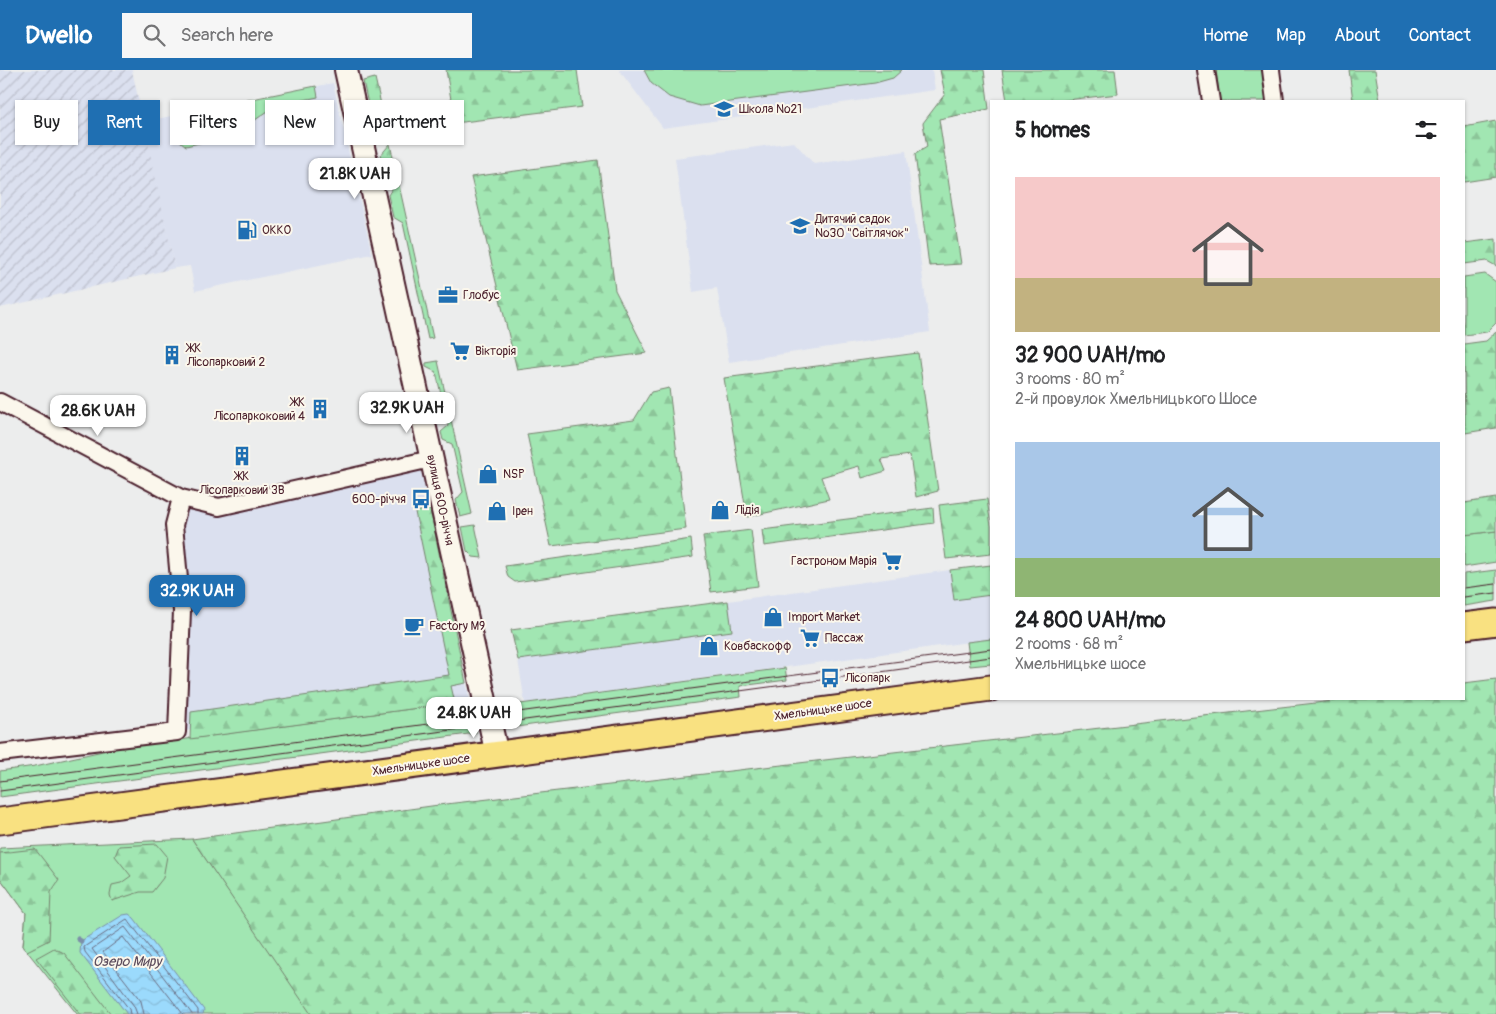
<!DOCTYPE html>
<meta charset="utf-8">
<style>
:root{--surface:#fff;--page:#f6f6f6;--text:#202124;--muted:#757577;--accent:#1f6fb2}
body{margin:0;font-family:Pangolin,sans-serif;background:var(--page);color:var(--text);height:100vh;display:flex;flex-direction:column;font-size:19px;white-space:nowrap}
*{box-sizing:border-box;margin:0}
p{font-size:16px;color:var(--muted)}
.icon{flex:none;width:28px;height:28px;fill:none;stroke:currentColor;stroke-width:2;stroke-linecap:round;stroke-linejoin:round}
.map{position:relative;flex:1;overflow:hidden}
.drawer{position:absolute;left:990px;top:30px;width:475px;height:600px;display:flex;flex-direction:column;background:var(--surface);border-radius:0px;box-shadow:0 1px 4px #0004}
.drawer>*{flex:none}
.banner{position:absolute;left:15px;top:30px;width:475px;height:45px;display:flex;gap:10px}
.price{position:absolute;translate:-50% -42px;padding:0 11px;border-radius:10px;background:#fff;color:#222;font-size:16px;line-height:32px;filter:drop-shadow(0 1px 2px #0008)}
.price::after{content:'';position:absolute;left:50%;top:30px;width:15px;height:11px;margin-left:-8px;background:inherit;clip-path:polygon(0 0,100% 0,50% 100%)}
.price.active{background:var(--accent);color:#fff}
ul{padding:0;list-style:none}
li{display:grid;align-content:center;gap:10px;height:265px;padding:0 25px}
li span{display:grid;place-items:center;height:155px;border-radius:0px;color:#555}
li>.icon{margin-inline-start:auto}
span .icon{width:90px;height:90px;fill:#fffc;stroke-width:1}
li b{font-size:21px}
h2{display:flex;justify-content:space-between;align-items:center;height:60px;padding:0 25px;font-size:21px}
.chip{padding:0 18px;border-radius:0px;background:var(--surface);box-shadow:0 1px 4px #0004;font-size:18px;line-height:45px}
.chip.active{background:var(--accent);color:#fff}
header{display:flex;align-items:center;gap:30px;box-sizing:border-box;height:70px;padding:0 25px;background:var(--accent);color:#fff}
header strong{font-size:24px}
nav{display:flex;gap:28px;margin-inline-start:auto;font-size:18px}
.search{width:350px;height:45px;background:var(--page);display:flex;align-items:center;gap:12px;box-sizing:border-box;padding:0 18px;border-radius:0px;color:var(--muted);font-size:19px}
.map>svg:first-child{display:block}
</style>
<header>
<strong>Dwello</strong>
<div class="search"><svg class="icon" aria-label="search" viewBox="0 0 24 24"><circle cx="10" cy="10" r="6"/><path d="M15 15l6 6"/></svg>Search here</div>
<nav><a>Home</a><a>Map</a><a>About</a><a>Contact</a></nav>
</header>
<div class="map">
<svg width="1496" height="944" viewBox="0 0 1496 944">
<defs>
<pattern id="industrial-furrows" width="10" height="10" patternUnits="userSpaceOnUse" patternTransform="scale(1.25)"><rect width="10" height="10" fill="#dbe0ef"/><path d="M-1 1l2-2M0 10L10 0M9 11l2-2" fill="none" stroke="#bdc0cd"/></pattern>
<pattern id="forest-firs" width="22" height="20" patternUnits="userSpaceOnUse" patternTransform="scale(1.25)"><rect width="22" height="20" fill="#a1e6b2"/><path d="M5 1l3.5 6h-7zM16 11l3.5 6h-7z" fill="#8cc599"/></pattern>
<pattern id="water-waves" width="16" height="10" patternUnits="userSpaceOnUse" patternTransform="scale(1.25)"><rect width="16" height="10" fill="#9bdafc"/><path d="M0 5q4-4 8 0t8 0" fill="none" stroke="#87bbd8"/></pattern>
</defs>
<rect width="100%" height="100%" fill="#eceded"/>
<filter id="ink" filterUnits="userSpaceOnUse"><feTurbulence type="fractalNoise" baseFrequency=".02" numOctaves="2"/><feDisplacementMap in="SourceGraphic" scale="10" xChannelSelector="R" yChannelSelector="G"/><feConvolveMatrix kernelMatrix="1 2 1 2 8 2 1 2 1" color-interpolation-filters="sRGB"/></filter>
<g filter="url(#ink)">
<path fill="#dbe0ef" d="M619 0H932L935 20 663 58Z
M333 13 372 184 195 221 190 196 175 198 142 52Z
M794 72 814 94 906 81 930 262 729 292 717 218 693 222 675 88Z
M419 392 470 631 455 633 440 624 177 662 181 428 219 437Z
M950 500 954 530 991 525V569L525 633 518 590 731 561 728 531Z"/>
<path fill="url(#industrial-furrows)" d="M0 0H132L175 198 0 238Z"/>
<path fill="#a1e6b2" stroke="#76826e" d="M644 0H902L893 8 875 13 700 36 669 27 651 13Z
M1216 0H1262L1266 31H1220Z
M316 16 318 27 275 36 234 65 186 76 180 71 174 45Z
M399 115 433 268 428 269 403 153 393 147 388 125 394 116Z
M1485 204 1496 212V253L1487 262 1464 265V207Z
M438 291 472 444 460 447 456 430 463 422 452 374 443 370 441 362 448 356 436 302 426 297V293Z
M475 455 482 488 473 487 467 481 462 457Z
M1496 461V492L1464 497V465Z
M1496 500V531L1464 536V504Z
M991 569V594L970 596 967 572Z
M785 598 787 610 740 616 741 627 516 657 513 635Z
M470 631 476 663 0 727V701L35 696 112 679Z
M192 769 309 939 311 944H77L23 876 26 843 0 808V778Z"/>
<path fill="url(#forest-firs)" stroke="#76826e" d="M446 0H577L582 37 455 53Z
M940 0H984L989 39 939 49 961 194 929 196 915 84 927 77 923 53 945 24Z
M1002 0H1115L1118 24 1058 31H1007Z
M1349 0H1375L1380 31H1353Z
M375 8 387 61 376 71 363 11Z
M1496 51V107L1464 112V57Z
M390 74 397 105C383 108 382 97 380 86Z
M598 90 615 220 647 283 517 300 471 107Z
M1496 169V196L1487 191 1464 194V173Z
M1496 262V358L1465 363 1464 274 1486 271Z
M918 283 938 421 916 427 910 385 881 389 886 401 862 408 859 396 821 407 829 429 747 447 724 308Z
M669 318 686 459 551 476 527 364 634 350 651 322Z
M1496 428V461L1464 465V433Z
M987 429 991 456V484L946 489 939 435Z
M933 438 934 453 764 476 762 460Z
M430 439 466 613 451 616 455 633 190 669 191 642 449 605 415 442Z
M751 460 758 516 711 522 703 466Z
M691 469 693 487 515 512 508 507 505 496Z
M991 495V525L954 530 950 500Z
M728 531 732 561 518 590 511 560Z
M1496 609V944H311L192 769 446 734 1350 629H1464V613Z
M157 774 167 786 163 808 152 822H140L112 831 110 825 112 815 121 813 131 806 115 786 119 776Z
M35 779 59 810 51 822 49 870 27 881 23 876 26 843 0 808V783Z
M54 878 64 883 111 944H80L36 888Z"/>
<path fill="url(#water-waves)" stroke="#7b8fa8" d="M129 844 134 848 204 940 203 944H127L80 883 81 871 123 845Z"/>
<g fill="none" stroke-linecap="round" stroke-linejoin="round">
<path stroke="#6a6a7f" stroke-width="1" d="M130 944 129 939 85 882 84 877 127 849 198 940V944
M137 944 134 936 92 879 125 857 192 944
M144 944 141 931 103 882 123 867 183 944"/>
<path stroke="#7b8fa8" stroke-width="5" d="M78 869 81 871"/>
<defs>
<path id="street" d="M1206 0 1211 31
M1271 0 1275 31
M0 332 181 428 219 437 431 389
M0 683 177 662 182 541 174 455 181 428"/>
<path id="secondary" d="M346 0 497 685"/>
<path id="primary" d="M1464 556 1496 552
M0 751 991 618"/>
</defs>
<use href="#street" stroke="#4a1f2b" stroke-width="20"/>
<use href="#secondary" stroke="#4a1f2b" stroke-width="26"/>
<use href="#primary" stroke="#4a1f2b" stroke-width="29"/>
<use href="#street" stroke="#fbf7ec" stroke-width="16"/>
<use href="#secondary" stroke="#fbf7ec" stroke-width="22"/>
<use href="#primary" stroke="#f9e181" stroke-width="25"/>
<path stroke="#4a1f2b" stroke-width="1" d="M1464 518 1496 514
M1464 527 1496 523
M0 711 991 579
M0 721 991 587"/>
</g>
</g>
<defs>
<symbol id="school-bare" viewBox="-9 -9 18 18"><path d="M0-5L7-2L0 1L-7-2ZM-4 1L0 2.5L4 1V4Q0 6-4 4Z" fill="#1f6fb2" stroke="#fbf7ec" stroke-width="2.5" paint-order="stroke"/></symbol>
<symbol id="fuel-bare" viewBox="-9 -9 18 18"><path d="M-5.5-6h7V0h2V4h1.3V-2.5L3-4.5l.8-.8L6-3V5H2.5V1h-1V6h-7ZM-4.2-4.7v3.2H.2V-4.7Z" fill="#1f6fb2" stroke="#fbf7ec" stroke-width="2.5" paint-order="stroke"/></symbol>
<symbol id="office-bare" viewBox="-9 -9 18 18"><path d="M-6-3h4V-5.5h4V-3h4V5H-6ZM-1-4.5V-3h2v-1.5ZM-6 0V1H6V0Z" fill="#1f6fb2" stroke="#fbf7ec" stroke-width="2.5" paint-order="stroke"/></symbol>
<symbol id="supermarket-bare" viewBox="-9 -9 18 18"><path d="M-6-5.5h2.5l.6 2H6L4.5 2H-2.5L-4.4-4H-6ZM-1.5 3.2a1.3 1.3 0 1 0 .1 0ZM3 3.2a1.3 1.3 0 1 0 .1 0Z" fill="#1f6fb2" stroke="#fbf7ec" stroke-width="2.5" paint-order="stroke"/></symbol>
<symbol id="building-bare" viewBox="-9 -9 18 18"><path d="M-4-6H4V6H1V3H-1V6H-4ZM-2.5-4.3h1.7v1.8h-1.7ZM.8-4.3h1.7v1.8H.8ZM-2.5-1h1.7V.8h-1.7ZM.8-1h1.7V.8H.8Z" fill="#1f6fb2" stroke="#fbf7ec" stroke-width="2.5" paint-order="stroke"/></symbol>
<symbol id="shop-bare" viewBox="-9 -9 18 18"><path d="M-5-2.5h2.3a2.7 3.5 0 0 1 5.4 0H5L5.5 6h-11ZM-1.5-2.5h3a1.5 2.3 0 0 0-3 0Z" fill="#1f6fb2" stroke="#fbf7ec" stroke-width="2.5" paint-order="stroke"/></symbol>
<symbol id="bus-bare" viewBox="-9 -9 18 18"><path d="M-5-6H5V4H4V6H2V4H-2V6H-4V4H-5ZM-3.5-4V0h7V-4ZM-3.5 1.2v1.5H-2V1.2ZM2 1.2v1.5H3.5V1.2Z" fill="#1f6fb2" stroke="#fbf7ec" stroke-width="2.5" paint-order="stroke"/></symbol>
<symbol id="cafe-bare" viewBox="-9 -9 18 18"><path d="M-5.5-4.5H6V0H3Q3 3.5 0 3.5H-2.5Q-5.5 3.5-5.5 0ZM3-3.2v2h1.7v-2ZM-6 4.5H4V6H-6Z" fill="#1f6fb2" stroke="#fbf7ec" stroke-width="2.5" paint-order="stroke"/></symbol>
</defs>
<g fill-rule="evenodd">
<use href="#school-bare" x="710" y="25" width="28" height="28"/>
<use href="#school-bare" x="786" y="142" width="28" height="28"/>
<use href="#fuel-bare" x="233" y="146" width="28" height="28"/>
<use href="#office-bare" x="434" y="211" width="28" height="28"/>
<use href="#supermarket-bare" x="446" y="267" width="28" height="28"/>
<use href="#building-bare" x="158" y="271" width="28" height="28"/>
<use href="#building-bare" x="306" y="325" width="28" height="28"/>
<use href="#building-bare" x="228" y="372" width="28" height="28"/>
<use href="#shop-bare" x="474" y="390" width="28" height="28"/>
<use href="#bus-bare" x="407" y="415" width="28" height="28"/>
<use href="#shop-bare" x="706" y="426" width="28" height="28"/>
<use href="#shop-bare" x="483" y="427" width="28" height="28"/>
<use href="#supermarket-bare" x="878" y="477" width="28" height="28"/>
<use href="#shop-bare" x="759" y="533" width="28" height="28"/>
<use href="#cafe-bare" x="400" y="542" width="28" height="28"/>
<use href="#supermarket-bare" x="796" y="554" width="28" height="28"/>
<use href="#shop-bare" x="695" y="562" width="28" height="28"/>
<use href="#bus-bare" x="816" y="594" width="28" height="28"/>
</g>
<g text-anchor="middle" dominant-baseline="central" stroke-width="4" stroke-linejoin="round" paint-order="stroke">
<g font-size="12" fill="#4a1f2b" stroke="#fbf7ec" text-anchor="start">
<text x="739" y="39">Школа №21</text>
<text x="815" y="149">Дитячий садок<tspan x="815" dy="14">№30 "Світлячок"</tspan></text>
<text x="262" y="160">ОККО</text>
<text x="463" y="225">Глобус</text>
<text x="187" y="278">ЖК<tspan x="187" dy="14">Лісопарковий 2</tspan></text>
<text x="475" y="281">Вікторія</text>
<text x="305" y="332" text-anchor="end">ЖК<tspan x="305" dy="14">Лісопаркоковий 4</tspan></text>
<text x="503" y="404">NSP</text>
<text x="242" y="406" text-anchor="middle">ЖК<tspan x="242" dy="14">Лісопарковий 3В</tspan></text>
<text x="406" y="429" text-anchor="end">600-річчя</text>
<text x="735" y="440">Лідія</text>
<text x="512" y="441">Ірен</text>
<text x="877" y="491" text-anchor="end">Гастроном Марія</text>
<text x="788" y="547">Import Market</text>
<text x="429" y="556">Factory M9</text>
<text x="825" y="568">Пассаж</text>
<text x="724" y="576">Ковбаскофф</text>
<text x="845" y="608">Лісопарк</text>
</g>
<g font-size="12" fill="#4a1f2b" stroke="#fbf7ec">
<text transform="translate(440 430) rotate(78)">вулиця 600-річчя</text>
<text transform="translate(823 640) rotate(-8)">Хмельницьке шосе</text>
<text transform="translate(421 695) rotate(-8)">Хмельницьке шосе</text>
</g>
<g font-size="14" font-style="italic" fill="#5e4e5f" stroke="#fbf7ec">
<text x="127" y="891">Озеро Миру</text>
</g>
</g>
</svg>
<b class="price" style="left:355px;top:130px">21.8K UAH</b>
<b class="price" style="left:407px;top:364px">32.9K UAH</b>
<b class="price" style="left:98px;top:367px">28.6K UAH</b>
<b class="price active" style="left:197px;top:547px">32.9K UAH</b>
<b class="price" style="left:474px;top:669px">24.8K UAH</b>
<div class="banner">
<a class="chip">Buy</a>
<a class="chip active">Rent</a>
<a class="chip">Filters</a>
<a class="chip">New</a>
<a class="chip">Apartment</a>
</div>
<section class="drawer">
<h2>5 homes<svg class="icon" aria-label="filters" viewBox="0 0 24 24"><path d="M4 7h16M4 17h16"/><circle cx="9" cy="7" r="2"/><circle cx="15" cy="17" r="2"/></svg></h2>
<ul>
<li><span style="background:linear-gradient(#f6c9c9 65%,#c2b280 0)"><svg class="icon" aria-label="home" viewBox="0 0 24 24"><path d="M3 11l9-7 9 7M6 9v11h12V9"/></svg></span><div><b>32 900 UAH/mo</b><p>3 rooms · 80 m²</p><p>2-й провулок Хмельницького Шосе</p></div></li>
<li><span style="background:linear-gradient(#a9c7e8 75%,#8fb573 0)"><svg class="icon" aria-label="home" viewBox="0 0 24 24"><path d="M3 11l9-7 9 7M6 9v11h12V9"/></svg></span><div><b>24 800 UAH/mo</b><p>2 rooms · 68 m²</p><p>Хмельницьке шосе</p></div></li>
</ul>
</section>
</div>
